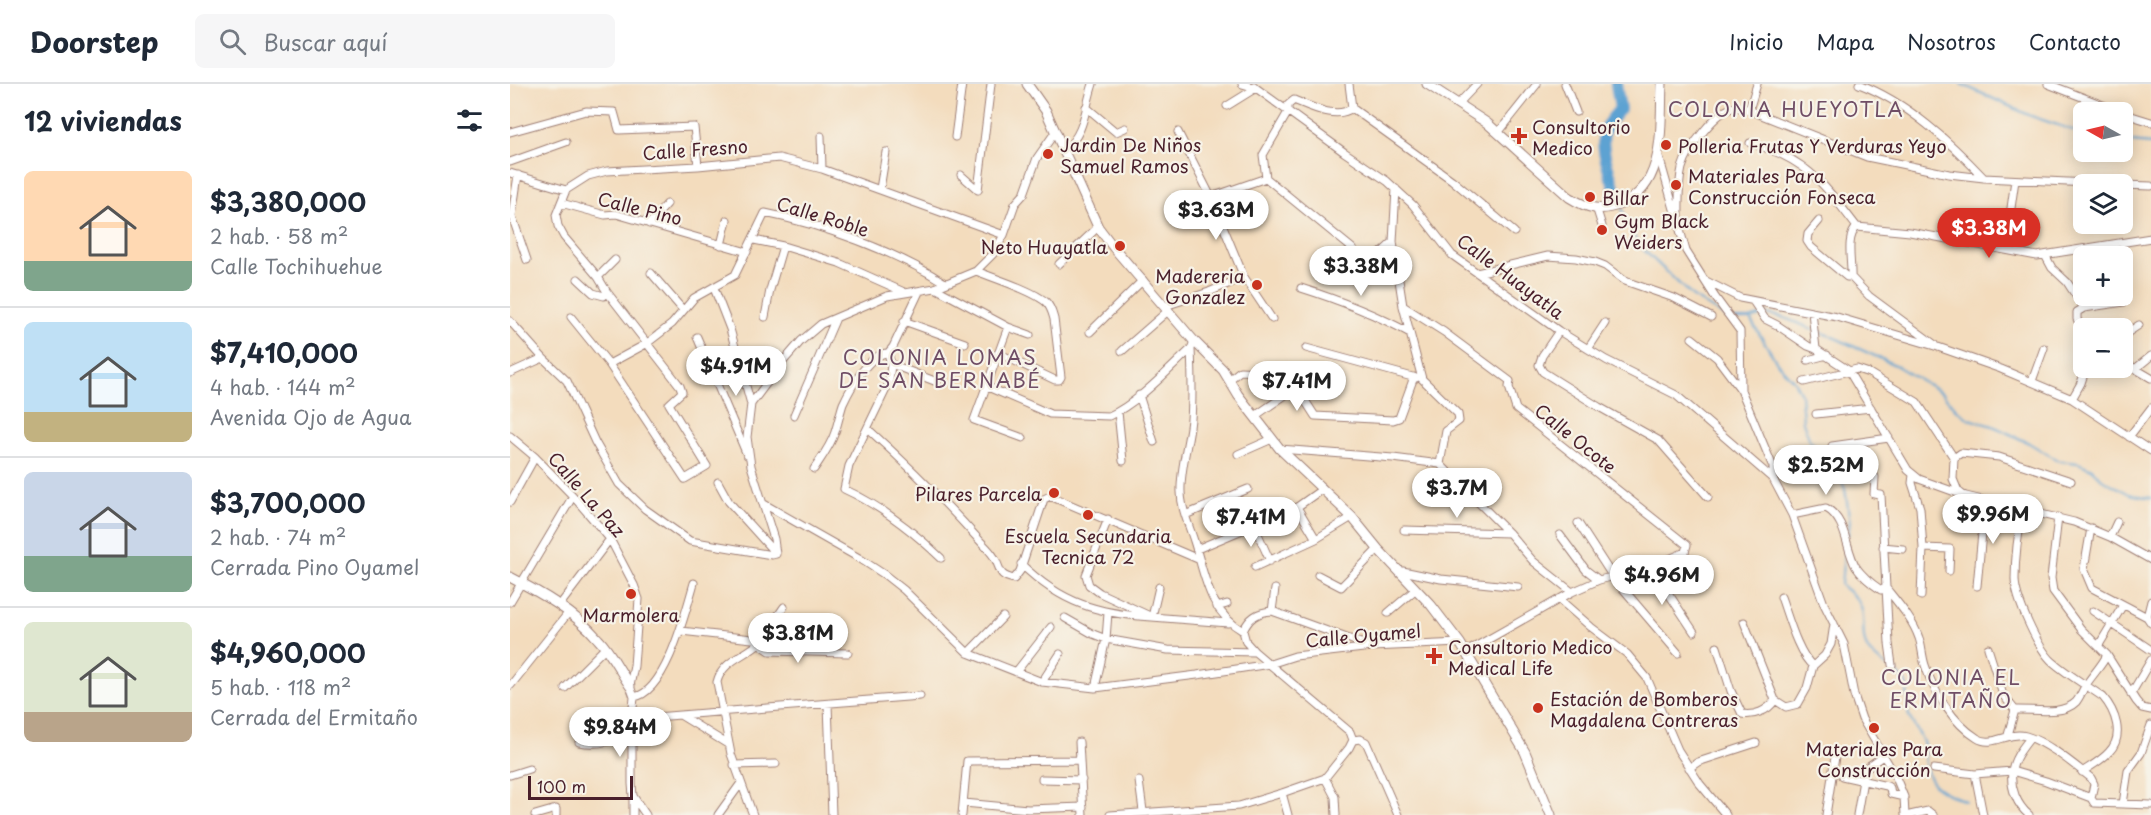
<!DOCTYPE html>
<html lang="es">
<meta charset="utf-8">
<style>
:root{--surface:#fff;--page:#f6f6f7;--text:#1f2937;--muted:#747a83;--line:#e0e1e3;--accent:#d93025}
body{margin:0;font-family:"Playpen Sans",sans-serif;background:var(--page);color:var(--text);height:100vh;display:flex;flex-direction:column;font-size:22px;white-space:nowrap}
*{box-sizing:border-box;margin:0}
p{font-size:20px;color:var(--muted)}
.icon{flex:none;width:33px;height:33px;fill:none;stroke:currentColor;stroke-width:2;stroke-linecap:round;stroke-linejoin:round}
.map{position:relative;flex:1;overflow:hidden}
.details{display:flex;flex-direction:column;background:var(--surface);width:510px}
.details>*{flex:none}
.needle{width:39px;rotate:278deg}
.buttons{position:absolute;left:1563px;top:18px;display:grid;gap:12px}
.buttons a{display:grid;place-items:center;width:60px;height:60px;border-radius:9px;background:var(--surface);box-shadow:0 3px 15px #0003;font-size:30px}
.scale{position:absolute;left:18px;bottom:15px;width:105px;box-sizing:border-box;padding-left:6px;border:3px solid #4a1f2b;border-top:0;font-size:16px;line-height:21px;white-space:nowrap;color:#4a1f2b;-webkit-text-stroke:4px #f7f3e8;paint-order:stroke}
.price{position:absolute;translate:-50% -51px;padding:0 14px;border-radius:21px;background:#fff;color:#222;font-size:20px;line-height:39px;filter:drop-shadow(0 2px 3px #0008)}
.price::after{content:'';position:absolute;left:50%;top:36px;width:18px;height:14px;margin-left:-9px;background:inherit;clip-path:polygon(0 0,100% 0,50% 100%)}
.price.current{background:var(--accent);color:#fff}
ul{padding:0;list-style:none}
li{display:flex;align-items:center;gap:18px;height:150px;padding:0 24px}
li+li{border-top:2px solid var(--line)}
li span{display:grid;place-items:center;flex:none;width:168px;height:120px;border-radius:9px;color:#555}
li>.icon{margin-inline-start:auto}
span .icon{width:72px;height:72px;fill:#fffc;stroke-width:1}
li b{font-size:26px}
h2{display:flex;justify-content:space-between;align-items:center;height:72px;padding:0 24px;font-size:26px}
header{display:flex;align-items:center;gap:36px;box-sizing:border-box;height:84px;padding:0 30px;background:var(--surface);border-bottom:2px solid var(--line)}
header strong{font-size:28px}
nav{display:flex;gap:33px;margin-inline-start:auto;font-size:21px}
.search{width:420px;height:54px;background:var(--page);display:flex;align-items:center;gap:15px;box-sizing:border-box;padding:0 21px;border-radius:9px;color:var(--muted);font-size:22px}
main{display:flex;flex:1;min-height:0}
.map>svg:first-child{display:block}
</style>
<header>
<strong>Doorstep</strong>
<div class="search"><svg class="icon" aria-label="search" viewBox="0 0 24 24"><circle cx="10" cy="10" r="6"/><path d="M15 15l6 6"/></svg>Buscar aquí</div>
<nav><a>Inicio</a><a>Mapa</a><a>Nosotros</a><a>Contacto</a></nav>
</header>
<main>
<section class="details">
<h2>12 viviendas<svg class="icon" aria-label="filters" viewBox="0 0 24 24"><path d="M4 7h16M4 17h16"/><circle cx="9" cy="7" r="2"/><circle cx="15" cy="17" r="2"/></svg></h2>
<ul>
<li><span style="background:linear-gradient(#ffd9b3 75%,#7fa58c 0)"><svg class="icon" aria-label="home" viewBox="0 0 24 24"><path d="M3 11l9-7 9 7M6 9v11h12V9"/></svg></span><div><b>$3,380,000</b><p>2 hab. · 58 m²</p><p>Calle Tochihuehue</p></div></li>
<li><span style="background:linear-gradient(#bfe0f5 75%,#c2b280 0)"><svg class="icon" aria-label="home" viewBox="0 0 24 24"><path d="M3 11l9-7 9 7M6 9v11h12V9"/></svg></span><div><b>$7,410,000</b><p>4 hab. · 144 m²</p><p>Avenida Ojo de Agua</p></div></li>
<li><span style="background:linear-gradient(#c9d6e8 70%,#7fa58c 0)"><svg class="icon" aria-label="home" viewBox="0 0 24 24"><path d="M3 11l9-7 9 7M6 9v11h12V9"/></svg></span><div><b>$3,700,000</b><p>2 hab. · 74 m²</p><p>Cerrada Pino Oyamel</p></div></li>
<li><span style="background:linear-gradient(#dfe7d0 75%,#b9a48a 0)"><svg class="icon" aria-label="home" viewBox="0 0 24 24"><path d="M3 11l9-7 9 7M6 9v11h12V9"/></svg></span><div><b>$4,960,000</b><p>5 hab. · 118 m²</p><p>Cerrada del Ermitaño</p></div></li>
</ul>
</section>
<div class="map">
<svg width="1641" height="731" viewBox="0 0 1641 731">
<rect width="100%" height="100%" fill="#f7f3e8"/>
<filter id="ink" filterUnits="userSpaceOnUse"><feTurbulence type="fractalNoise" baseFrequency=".0167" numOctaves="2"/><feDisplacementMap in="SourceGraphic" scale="12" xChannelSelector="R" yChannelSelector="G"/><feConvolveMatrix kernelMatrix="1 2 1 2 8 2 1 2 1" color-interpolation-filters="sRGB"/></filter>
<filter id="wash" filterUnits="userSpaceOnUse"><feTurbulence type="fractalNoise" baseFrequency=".008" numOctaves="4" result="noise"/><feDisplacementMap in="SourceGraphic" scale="24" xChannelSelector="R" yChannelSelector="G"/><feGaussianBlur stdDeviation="1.35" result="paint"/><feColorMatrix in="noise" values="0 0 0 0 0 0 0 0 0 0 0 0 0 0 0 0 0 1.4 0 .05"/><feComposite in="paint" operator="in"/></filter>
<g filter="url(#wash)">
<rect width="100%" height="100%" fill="#f3dcbd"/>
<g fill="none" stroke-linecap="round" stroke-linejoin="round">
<path stroke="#5da2d2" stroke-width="2" d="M1451 0 1521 32 1574 50
M1612 57 1641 60
M1112 125 1119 143 1129 161 1140 172 1183 213 1215 233
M1225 235H1240L1268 280 1284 297 1291 310 1293 338 1300 357 1309 364 1328 389 1332 398 1335 405 1340 438 1338 451
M1240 235 1256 230 1272 233 1323 253 1385 281 1432 309 1448 327 1459 335 1483 342 1519 359 1549 377 1568 379 1582 385 1592 395 1619 410 1641 414
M1335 459 1331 501C1336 506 1345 511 1348 517 1358 531 1349 551 1358 566 1366 578 1392 589 1396 600 1399 610 1396 622 1399 632 1403 642 1411 650 1414 661 1416 667 1414 673 1415 679 1418 704 1434 709 1456 717"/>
<path stroke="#5da2d2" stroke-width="12" d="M1106 0 1110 25C1105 31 1096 40 1094 48 1090 68 1102 95 1108 114"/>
</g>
</g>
<g filter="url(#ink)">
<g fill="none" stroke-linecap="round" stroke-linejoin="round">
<defs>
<path id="street" d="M732 0 746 4 834 68 877 97 903 121 942 171 1049 247 1096 276 1166 311 1263 395
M1055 0 1066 28
M1349 0C1397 18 1440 58 1474 94
M1538 0 1611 28
M948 20 967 0
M717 22 746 4 744 2
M576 23 606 48 615 44
M842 24 942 96 1004 148
M1239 26 1247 0
M1612 29 1641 38
M0 48 76 27 104 28 109 46 184 43 188 82
M668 48 701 113 734 193 762 235
M988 49 1027 0
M311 52 312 85
M445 53 452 0
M1240 59C1296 74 1313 99 1347 143
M555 65C575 50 575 23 583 0
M1148 69 1176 167 1205 213 1230 247 1231 306 1263 383V395L1282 431 1314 520 1334 560 1344 611 1352 635 1385 691 1394 713 1395 731
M0 78 56 58
M0 89 56 106
M8 91 2 132 17 176
M451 91 468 106
M756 94 753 71 778 28V21L784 16C799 22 827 36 842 24L839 0
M756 94 843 165 832 185
M1612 101 1641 102
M370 105 376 68
M886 105 883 158 893 222 912 295 948 330 949 337 936 347 930 380
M468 106 481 0
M701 113 756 94
M51 119 95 131 106 130 237 168
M1087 126 1092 142
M1169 135C1169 118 1168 100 1172 84 1177 66 1206 25 1226 23 1230 23 1235 25 1239 26L1357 73 1439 90 1474 94 1600 100
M1309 137 1298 150 1297 157 1301 163 1337 193H1341L1359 212 1424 260
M139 140 157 120
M244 156 273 162 329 179 394 208
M211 161 217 136
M1491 164 1500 131 1505 96
M1535 171 1542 184 1557 198 1574 224
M549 180 588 143
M466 187C484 194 522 206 536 218 541 223 542 228 544 235L551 293 549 296H545L488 269
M141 189 173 226
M967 189 1038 172 1066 174 1085 178 1095 182 1115 197 1164 214 1201 233
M88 193 105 176
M1341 193C1342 179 1335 153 1347 143L1400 148 1527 172 1641 154
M68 195 83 209 94 212 97 208
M852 196 858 181 883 158
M1196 197 1230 214 1327 233 1428 263 1491 285 1562 315 1641 367
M204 204 220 245 241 320
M425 204 498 243 520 251
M791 204C829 216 865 230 900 249
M409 208 383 263 378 269 381 280 379 299 339 382 334 405C371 422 402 446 431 474
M1243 217 1255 235 1267 241 1298 262 1306 265 1338 286 1398 386 1409 395 1456 412 1564 438 1600 453 1641 476
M655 222 699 208 734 193
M893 222 934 248 1000 297 999 303 1006 325 1177 461 1175 468 1141 483 1089 496 1062 508 956 568
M1302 228 1306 265
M61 233 99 280 175 395 197 382 159 320 172 308 170 302 97 208 88 193 54 153 48 142 46 131 56 106 78 92 97 87 188 82 269 74 312 85 494 151
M255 233 260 206 273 162
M0 237 33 274 57 297 85 358 109 400 135 425 180 457 262 471 266 470
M394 237 455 259
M498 243 464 336 513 354
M1049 247 1032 272 1029 281 1033 288 1089 323 1148 356 1198 413
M580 248 633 196
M1573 248C1565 255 1570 261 1574 269
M1574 249 1567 235V228L1574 224 1614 218
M187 253 237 371
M1182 254 1207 274 1231 306
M1612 255 1617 249 1629 241
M796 264 906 294
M1078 265 1095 239
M612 267 659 226
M1298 276 1317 271
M1612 277 1641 294
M99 280 136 260 162 240 184 214 225 191 255 129C311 140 387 168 435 199
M381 280 427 298
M1625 285 1641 272
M0 289 33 274
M719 296 730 287 752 288
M1522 297 1534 264
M1294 298 1347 285 1359 289 1407 318 1444 374 1443 395 1448 407 1466 422 1472 437
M478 303 540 330 599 332C628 319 657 287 681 265
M629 311 644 358
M1562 315 1571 299 1576 284
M608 328 613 377
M1306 330 1361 324
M284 331 326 234
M745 332 784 305 789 307 805 332 883 336 889 334 904 293
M358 345C398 381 436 419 472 459 476 463 481 468 484 473 492 485 486 491 504 495L510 487 534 415 540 412 688 475
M0 352 25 373 63 412 100 455 124 501 129 515 124 582 120 602 124 613 122 635V700L123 712 136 731
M1619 353 1641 324
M1322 362 1379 354
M770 365 883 374 930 380 999 449 1023 477 1062 508
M728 370 762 355
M1444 374 1451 369 1489 373 1561 397
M304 385C312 373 321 361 325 348 328 339 330 329 333 320 340 305 359 269 378 269
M1403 391 1402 399 1410 424 1413 464 1440 465 1439 487
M1365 393 1364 410 1371 411 1379 559 1382 581
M208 398 219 418 266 470
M0 418 25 373
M254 420 349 474 375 491 394 506 458 569 532 598 585 604 687 591 760 580 785 572 862 563 950 559
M787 423 806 455
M1513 426C1508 449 1505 471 1505 495 1505 514 1528 565 1543 578 1558 591 1576 601 1593 613 1605 627 1615 652 1599 668 1592 676 1581 682 1572 688
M675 431 738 405
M1282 431 1316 424C1337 436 1335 464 1346 483 1352 492 1362 500 1371 506L1376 504
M1548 433 1541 494 1543 507 1571 545 1597 571 1626 617 1632 624 1641 626
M598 435 576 491 579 501 590 509 642 533 718 539
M1068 439 1103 493 1168 569
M744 441 760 477
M1581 444 1574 485 1582 504 1637 533 1641 539
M894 446 999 449
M1050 451 1076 486 1089 496
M1600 453 1607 438
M1373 463 1393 465
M687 465 787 423 811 406
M266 470 264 455 241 382 237 353 241 320 271 280 291 257 311 240 377 212 425 204 466 187 483 170 494 151 505 120 514 110 527 74 546 47
M511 480C551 519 588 530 642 533L649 503
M745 483 806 455 842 433
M1141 483 1184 548
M888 486 931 495 1008 503
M808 491 831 503 868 465
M1467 502 1475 417
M1376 504C1388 519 1403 536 1409 554 1412 562 1412 572 1415 581 1423 607 1443 639 1467 654 1483 664 1497 647 1516 652 1537 658 1563 680 1581 694L1584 700 1581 714
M1411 512 1413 464
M1271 513C1278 532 1288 570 1303 582
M1049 515 1081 543 1117 570 1137 594 1168 666 1190 700 1216 731
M0 518 63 412
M49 522 100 455
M707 523 717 520
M762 527 765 505
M1583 527 1641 566
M878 529 906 505
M1637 533 1641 517
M555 534 583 550 596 555 658 566 745 568
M1234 538 1265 616 1276 623 1288 620 1297 604 1303 582 1315 571 1321 560 1324 540
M171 547 251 556
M733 547C739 534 747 528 762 527L859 562
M248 559 260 567 338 569
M1589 561 1613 521
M1207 563 1221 607 1232 630C1244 632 1258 627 1265 616
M1478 564 1493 611 1505 626
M458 569 493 533
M506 588 541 543
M532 598 550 570
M1 601 59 528
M55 604 95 564
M585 604 596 555 598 529
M1621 610 1641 576
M124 613C156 609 176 526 184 499
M318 620 322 731
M1505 626C1523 625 1552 632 1566 618 1571 612 1573 604 1578 598 1585 588 1592 581 1597 571
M170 631 410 612
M122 635 170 631 219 661
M1498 651 1505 626
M843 656 850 655 856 658 888 731
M69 658C90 662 104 657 121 645
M569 658 573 731
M224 681 266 680
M1179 684 1188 678 1246 659
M1424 685 1465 690 1502 687 1536 697 1581 714 1584 719 1641 721
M1465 690 1473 731
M0 691 19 685
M1332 692 1377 702 1380 704 1381 710 1394 713
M815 694 825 713 826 731
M532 695 572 696
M629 697 633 727
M772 709 778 731
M454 719 518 725 573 723
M1613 720 1618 687 1631 669 1641 641
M25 731 46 725V731
M123 731V712
M208 731 231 699
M243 731 221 670 207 598C212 577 235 572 249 559 258 549 266 534 274 523
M452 731 457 677 570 676
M600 731 729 722 772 709 815 694 839 664 843 656 840 648 745 568 736 558 733 547C698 527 695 491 684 457 679 441 671 425 671 408 670 385 679 358 681 335 683 311 682 288 681 265L684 257
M1316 731 1325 673
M1347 731 1353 696V686L1373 672
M1400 731 1418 727 1423 731
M1519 731C1507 721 1500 704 1502 688 1503 675 1513 663 1520 654"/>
<path id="secondary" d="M517 0 536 27 588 143 604 164 684 257 713 286 728 311 770 365 842 433 868 465 921 521 950 559 1015 668 1041 731
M917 0 977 39 1059 113C1078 125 1091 128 1111 120 1157 102 1150 40 1152 0
M0 493C31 509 65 528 88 555 101 568 109 586 120 602"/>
</defs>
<use href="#street" stroke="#9e7e74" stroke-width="9"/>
<use href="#secondary" stroke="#9e7e74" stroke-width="11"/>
<use href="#street" stroke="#fff" stroke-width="7"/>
<use href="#secondary" stroke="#fff" stroke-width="9"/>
</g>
</g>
<g fill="#c8321e" stroke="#f7f3e8" stroke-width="2">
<path d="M1006 43h6v6h6v6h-6v6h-6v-6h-6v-6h6z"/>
<circle cx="1156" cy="61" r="6"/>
<circle cx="538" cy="70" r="6"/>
<circle cx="1166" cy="101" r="6"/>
<circle cx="1080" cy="113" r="6"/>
<circle cx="1092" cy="146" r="6"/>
<circle cx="610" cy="162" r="6"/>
<circle cx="747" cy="201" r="6"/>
<circle cx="544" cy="409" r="6"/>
<circle cx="578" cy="431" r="6"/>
<circle cx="121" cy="510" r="6"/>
<path d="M921 563h6v6h6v6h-6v6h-6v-6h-6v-6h6z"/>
<circle cx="1028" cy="624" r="6"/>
<circle cx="1364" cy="644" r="6"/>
</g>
<g text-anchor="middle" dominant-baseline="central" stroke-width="4.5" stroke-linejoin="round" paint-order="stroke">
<g font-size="18" fill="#4a1f2b" stroke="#f7f3e8" text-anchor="start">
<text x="1022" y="42">Consultorio<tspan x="1022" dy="21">Medico</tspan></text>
<text x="550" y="60">Jardin De Niños<tspan x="550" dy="21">Samuel Ramos</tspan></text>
<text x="1168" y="61">Polleria Frutas Y Verduras Yeyo</text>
<text x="1178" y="91">Materiales Para<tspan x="1178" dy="21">Construcción Fonseca</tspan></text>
<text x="1092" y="113">Billar</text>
<text x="1104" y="136">Gym Black<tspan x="1104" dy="21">Weiders</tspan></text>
<text x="598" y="162" text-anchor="end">Neto Huayatla</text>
<text x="735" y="191" text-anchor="end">Madereria<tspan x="735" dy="21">Gonzalez</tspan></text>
<text x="532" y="409" text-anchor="end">Pilares Parcela</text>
<text x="578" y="451" text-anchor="middle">Escuela Secundaria<tspan x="578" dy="21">Tecnica 72</tspan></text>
<text x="121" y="530" text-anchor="middle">Marmolera</text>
<text x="938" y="562">Consultorio Medico<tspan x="938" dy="21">Medical Life</tspan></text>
<text x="1040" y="614">Estación de Bomberos<tspan x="1040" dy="21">Magdalena Contreras</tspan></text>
<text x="1364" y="664" text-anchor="middle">Materiales Para<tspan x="1364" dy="21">Construcción</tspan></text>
</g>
<g font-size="18" fill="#4a1f2b" stroke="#f7f3e8">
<text transform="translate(185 65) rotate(-4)">Calle Fresno</text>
<text transform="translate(130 124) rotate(14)">Calle Pino</text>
<text transform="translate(313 132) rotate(17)">Calle Roble</text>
<text transform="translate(1001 192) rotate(37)">Calle Huayatla</text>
<text transform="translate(1066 354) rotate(39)">Calle Ocote</text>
<text transform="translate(77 410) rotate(49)">Calle La Paz</text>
<text transform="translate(853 551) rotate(-5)">Calle Oyamel</text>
</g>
<g font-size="20" letter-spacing="1.5" fill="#704e66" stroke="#f7f3e8">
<text x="1276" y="25">COLONIA HUEYOTLA</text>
<text x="430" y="273">COLONIA LOMAS<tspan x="430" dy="23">DE SAN BERNABÉ</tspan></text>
<text x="1441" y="593">COLONIA EL<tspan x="1441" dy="23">ERMITAÑO</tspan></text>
</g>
</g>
</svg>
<div class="buttons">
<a><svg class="needle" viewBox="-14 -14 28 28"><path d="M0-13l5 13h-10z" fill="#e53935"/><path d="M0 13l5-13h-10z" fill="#747a83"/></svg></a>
<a><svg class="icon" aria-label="layers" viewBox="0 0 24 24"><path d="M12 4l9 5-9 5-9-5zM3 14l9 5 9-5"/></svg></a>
<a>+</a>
<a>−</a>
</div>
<div class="scale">100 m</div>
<b class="price" style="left:706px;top:157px">$3.63M</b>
<b class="price current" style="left:1479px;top:175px">$3.38M</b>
<b class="price" style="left:851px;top:213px">$3.38M</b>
<b class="price" style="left:226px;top:313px">$4.91M</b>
<b class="price" style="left:787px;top:328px">$7.41M</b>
<b class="price" style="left:1316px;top:412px">$2.52M</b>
<b class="price" style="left:947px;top:435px">$3.7M</b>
<b class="price" style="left:1483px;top:461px">$9.96M</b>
<b class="price" style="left:741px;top:464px">$7.41M</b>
<b class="price" style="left:1152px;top:522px">$4.96M</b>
<b class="price" style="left:288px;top:580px">$3.81M</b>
<b class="price" style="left:110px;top:674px">$9.84M</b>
</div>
</main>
